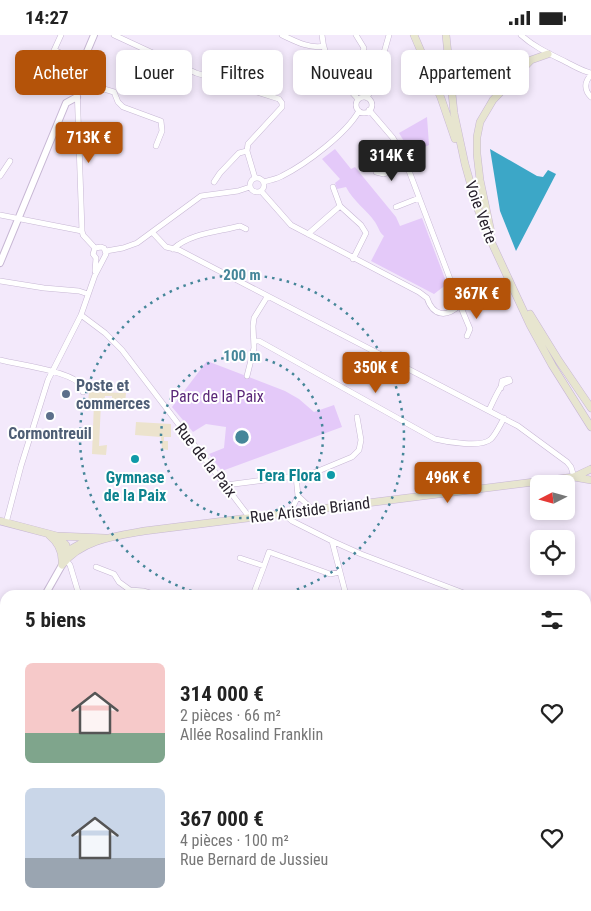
<!DOCTYPE html>
<html lang="fr">
<meta charset="utf-8">
<style>
:root{--surface:#fff;--page:#f6f6f6;--text:#222;--muted:#767676;--accent:#b45309}
body{margin:0;font-family:"Roboto Condensed",sans-serif;background:var(--page);color:var(--text);height:100vh;display:flex;flex-direction:column;font-size:19px;white-space:nowrap}
*{box-sizing:border-box;margin:0}
p{font-size:16px;color:var(--muted)}
.icon{flex:none;width:28px;height:28px;fill:none;stroke:currentColor;stroke-width:2;stroke-linecap:round;stroke-linejoin:round}
.map{position:relative;flex:1;overflow:hidden}
.sheet{position:absolute;left:0px;top:555px;width:591px;height:321px;display:flex;flex-direction:column;background:var(--surface);border-radius:15px 15px 0 0;box-shadow:0 2px 8px #0003}
.sheet>*{flex:none}
.hud{position:absolute;left:15px;top:15px;width:561px;height:45px;display:flex;gap:10px}
.needle{width:32px;rotate:264deg}
.buttons{position:absolute;left:530px;top:440px;display:grid;gap:10px}
.buttons a{display:grid;place-items:center;width:45px;height:45px;border-radius:8px;background:var(--surface);box-shadow:0 2px 8px #0003;font-size:25px}
.price{position:absolute;translate:-50% -42px;padding:0 11px;border-radius:5px;background:var(--accent);color:#fff;font-size:16px;line-height:32px;filter:drop-shadow(0 1px 2px #0008)}
.price::after{content:'';position:absolute;left:50%;top:30px;width:15px;height:11px;margin-left:-8px;background:inherit;clip-path:polygon(0 0,100% 0,50% 100%)}
.price.selected{background:#222;color:#fff}
ul{padding:0;list-style:none}
li{display:flex;align-items:center;gap:15px;height:125px;padding:0 25px}
li span{display:grid;place-items:center;flex:none;width:140px;height:100px;border-radius:8px;color:#555}
li>.icon{margin-inline-start:auto}
span .icon{width:60px;height:60px;fill:#fffc;stroke-width:1}
li b{font-size:21px}
h2{display:flex;justify-content:space-between;align-items:center;height:60px;padding:0 25px;font-size:21px}
.pill{padding:0 18px;border-radius:8px;background:var(--surface);box-shadow:0 2px 8px #0003;font-size:18px;line-height:45px}
.pill.selected{background:var(--accent);color:#fff}
.status{display:flex;justify-content:space-between;align-items:center;height:35px;padding:0 25px;background:var(--surface);direction:ltr}
.status svg{height:14px;fill:currentColor}
.map>svg:first-child{display:block}
</style>
<div class="status"><b>14:27</b><svg viewBox="0 0 49 12"><path d="M0 12V9h3v3zM5 12V6h3v6zM10 12V3h3v9zM15 12V0h3v12zM26 1h20v11H26zM47 4h2v5h-2z"/></svg></div>
<div class="map">
<svg width="591" height="876" viewBox="0 0 591 876">
<rect width="100%" height="100%" fill="#f3e9fb"/>
<path fill="#ece3cd" d="M89 357 126 358 125 368H112V361H105L104 367 101 368 99 411 107 410 106 420 92 419 94 367H88Z
M136 387 171 389V402H164V406H168V415L162 414 161 402 135 400Z"/>
<path fill="#e4c9f9" d="M427 82 429 110 411 118 399 98Z
M335 114 351 134 355 132 396 182 400 191 422 183 447 249 434 259 371 226 384 201C379 197 379 193 375 187 366 174 353 166 346 152L337 154 335 148 340 144 322 124Z
M207 326 285 356 299 364 314 377 334 370 342 392 222 436 209 419 224 413 226 392 206 389 193 397 172 372Z"/>
<path fill="#3ca7c7" d="M490 114 537 141 543 142 548 135 556 139 516 216 500 176Z"/>
<g fill="none" stroke-linecap="round" stroke-linejoin="round">
<defs>
<path id="minor" d="M114 0 196 38 279 64 282 68V72L248 109 247 116 255 143
M282 0C295 6 309 14 324 11
M322 0C324 27 340 45 358 64
M521 0C534 12 550 19 566 27 574 31 582 36 591 38
M54 15 82 28
M78 38 77 51 82 196 83 200 95 213
M591 40C584 47 584 55 591 62
M77 46 114 57 118 67 123 72 161 86 162 96 156 111
M348 54 364 13 356 0
M36 55 61 0
M356 70a8 8 0 1 1 16 0a8 8 0 1 1-16 0Z
M367 63 377 42 389 0
M369 75 393 103 403 120 450 244 457 250 461 260 460 270 470 294 467 301
M78 102 110 114
M376 137 384 139 407 131
M0 141 10 126
M250 150a7 7 0 1 1 14 0a7 7 0 1 1-14 0Z
M214 147 220 138 239 118 247 116
M264 147C270 145 277 144 282 141 306 129 346 99 359 76
M333 152 340 171 361 190 366 198 353 224
M261 156 291 190 419 257 427 263C433 281 446 283 460 270
M396 172 419 163
M0 180 82 196
M152 197 166 212 179 215 518 391 567 427 571 432 574 442
M308 199 340 171
M95 213 93 219 96 223 95 236
M173 214C191 198 218 197 240 191L246 194
M106 216 123 213 137 208 201 161 238 156 250 152
M0 246 44 253 79 256 88 259
M81 280 105 298 122 315 250 483
M254 306H259L435 404C447 407 482 413 491 404 496 399 500 390 504 383
M0 325C20 330 62 335 78 347 81 350 82 353 83 357
M247 341 254 313 253 291 254 283 267 262
M489 375C492 369 499 353 503 349 505 348 508 347 510 346L509 344 502 346 501 353
M226 450 311 439 352 422 359 415 361 405 357 382
M298 461 313 475
M290 478 298 461 296 441
M284 479 292 486 332 506 346 560
M6 488 21 431 48 345 81 280 95 240 106 219 104 213 101 212 95 213
M332 506 361 519 469 560
M240 523 264 531 269 517 330 539 340 537
M66 525 70 530 79 560
M96 532 114 539 119 547 130 555 143 556 157 560
M78 559 83 558 91 560
M253 560 264 531
M0 602 5 604
M0 696 5 698
M0 754 5 751
M586 826 591 828
M2 850 5 845
M70 871 79 876
M137 871 138 876
M172 871 174 876
M232 871 241 876
M299 871 301 876
M332 871 342 876
M220 876 222 871"/>
<path id="tertiary" d="M78 38 94 0
M0 228 66 68 77 62
M45 560 62 530
M0 645 5 635"/>
<path id="secondary" d="M414 0 441 63 455 104
M446 0 454 78 465 129 477 172 490 204 530 290 552 330 591 392
M491 197 480 145 477 119V102L480 87 493 65 531 25 548 19
M530 279 559 326 591 373
M574 442 591 434
M0 486 57 501 66 510V525
M49 500C59 508 63 517 62 529
M58 501 105 503
M68 521 71 514 89 504
M62 530C81 505 115 501 144 496L574 442 591 445
M586 674 591 666
M590 698 588 690 591 682
M586 727 591 721
M462 876 465 871
M469 876 472 871"/>
</defs>
<use href="#minor" stroke="#c7b7d4" stroke-width="6"/>
<use href="#tertiary" stroke="#c7b7d4" stroke-width="8"/>
<use href="#secondary" stroke="#c7b7d4" stroke-width="8"/>
<use href="#minor" stroke="#fff" stroke-width="5"/>
<use href="#tertiary" stroke="#fff" stroke-width="6"/>
<use href="#secondary" stroke="#e7e5cf" stroke-width="7"/>
</g>
<g fill="none" stroke="#458699" stroke-width="2.5" stroke-dasharray="2.5 5">
<circle cx="242" cy="402" r="81"/>
<path d="M206 560A162 162 0 1 1 278 560"/>
</g>
<g fill="#5c6f8a" stroke="#fff" stroke-width="2">
<circle cx="66" cy="359" r="5"/>
<circle cx="50" cy="381" r="5"/>
</g>
<g fill="#0f9aa8" stroke="#fff" stroke-width="2">
<circle cx="135" cy="424" r="5"/>
<circle cx="331" cy="440" r="5"/>
</g>
<g text-anchor="middle" dominant-baseline="central" stroke-width="4" stroke-linejoin="round" paint-order="stroke">
<g font-size="16" fill="#27212c" stroke="#fff">
<text transform="translate(481 177) rotate(70)">Voie Verte</text>
<text transform="translate(206 425) rotate(52)">Rue de la Paix</text>
<text transform="translate(310 475) rotate(-7)">Rue Aristide Briand</text>
</g>
<g font-size="16" font-weight="bold" fill="#4e5e75" stroke="#fff" text-anchor="start">
<text x="76" y="350">Poste et<tspan x="76" dy="18">commerces</tspan></text>
<text x="50" y="398" text-anchor="middle">Cormontreuil</text>
</g>
<g font-size="16" fill="#5b2879" stroke="#fff">
<text x="217" y="361">Parc de la Paix</text>
</g>
<g font-size="16" font-weight="bold" fill="#0d838f" stroke="#fff" text-anchor="end">
<text x="321" y="440">Tera Flora</text>
<text x="135" y="442" text-anchor="middle">Gymnase<tspan x="135" dy="18">de la Paix</tspan></text>
</g>
</g>
<circle cx="242" cy="402" r="8" fill="#458699" stroke="#fff" stroke-width="2.5"/>
<g font-size="15" text-anchor="middle" font-weight="bold" fill="#458699" stroke="#fff" stroke-width="4" stroke-linejoin="round" paint-order="stroke">
<text x="242" y="245">200 m</text>
<text x="242" y="326">100 m</text>
</g>
</svg>
<div class="buttons">
<a><svg class="needle" viewBox="-14 -14 28 28"><path d="M0-13l5 13h-10z" fill="#e53935"/><path d="M0 13l5-13h-10z" fill="#767676"/></svg></a>
<a><svg class="icon" aria-label="locate" viewBox="0 0 24 24"><circle cx="12" cy="12" r="6"/><path d="M12 2v4M12 18v4M2 12h4M18 12h4"/></svg></a>
</div>
<b class="price" style="left:89px;top:129px">713K €</b>
<b class="price selected" style="left:392px;top:147px">314K €</b>
<b class="price" style="left:477px;top:285px">367K €</b>
<b class="price" style="left:376px;top:359px">350K €</b>
<b class="price" style="left:448px;top:469px">496K €</b>
<div class="hud">
<a class="pill selected">Acheter</a>
<a class="pill">Louer</a>
<a class="pill">Filtres</a>
<a class="pill">Nouveau</a>
<a class="pill">Appartement</a>
</div>
<section class="sheet">
<h2>5 biens<svg class="icon" aria-label="filters" viewBox="0 0 24 24"><path d="M4 7h16M4 17h16"/><circle cx="9" cy="7" r="2"/><circle cx="15" cy="17" r="2"/></svg></h2>
<ul>
<li><span style="background:linear-gradient(#f6c9c9 70%,#7fa58c 0)"><svg class="icon" aria-label="home" viewBox="0 0 24 24"><path d="M3 11l9-7 9 7M6 9v11h12V9"/></svg></span><div><b>314 000 €</b><p>2 pièces · 66 m²</p><p>Allée Rosalind Franklin</p></div><svg class="icon" aria-label="heart" viewBox="0 0 24 24"><path d="M12 20l-8-8c-3-5 5-10 8-4 3-6 11-1 8 4z"/></svg></li>
<li><span style="background:linear-gradient(#c9d6e8 70%,#9aa5b1 0)"><svg class="icon" aria-label="home" viewBox="0 0 24 24"><path d="M3 11l9-7 9 7M6 9v11h12V9"/></svg></span><div><b>367 000 €</b><p>4 pièces · 100 m²</p><p>Rue Bernard de Jussieu</p></div><svg class="icon" aria-label="heart" viewBox="0 0 24 24"><path d="M12 20l-8-8c-3-5 5-10 8-4 3-6 11-1 8 4z"/></svg></li>
</ul>
</section>
</div>
